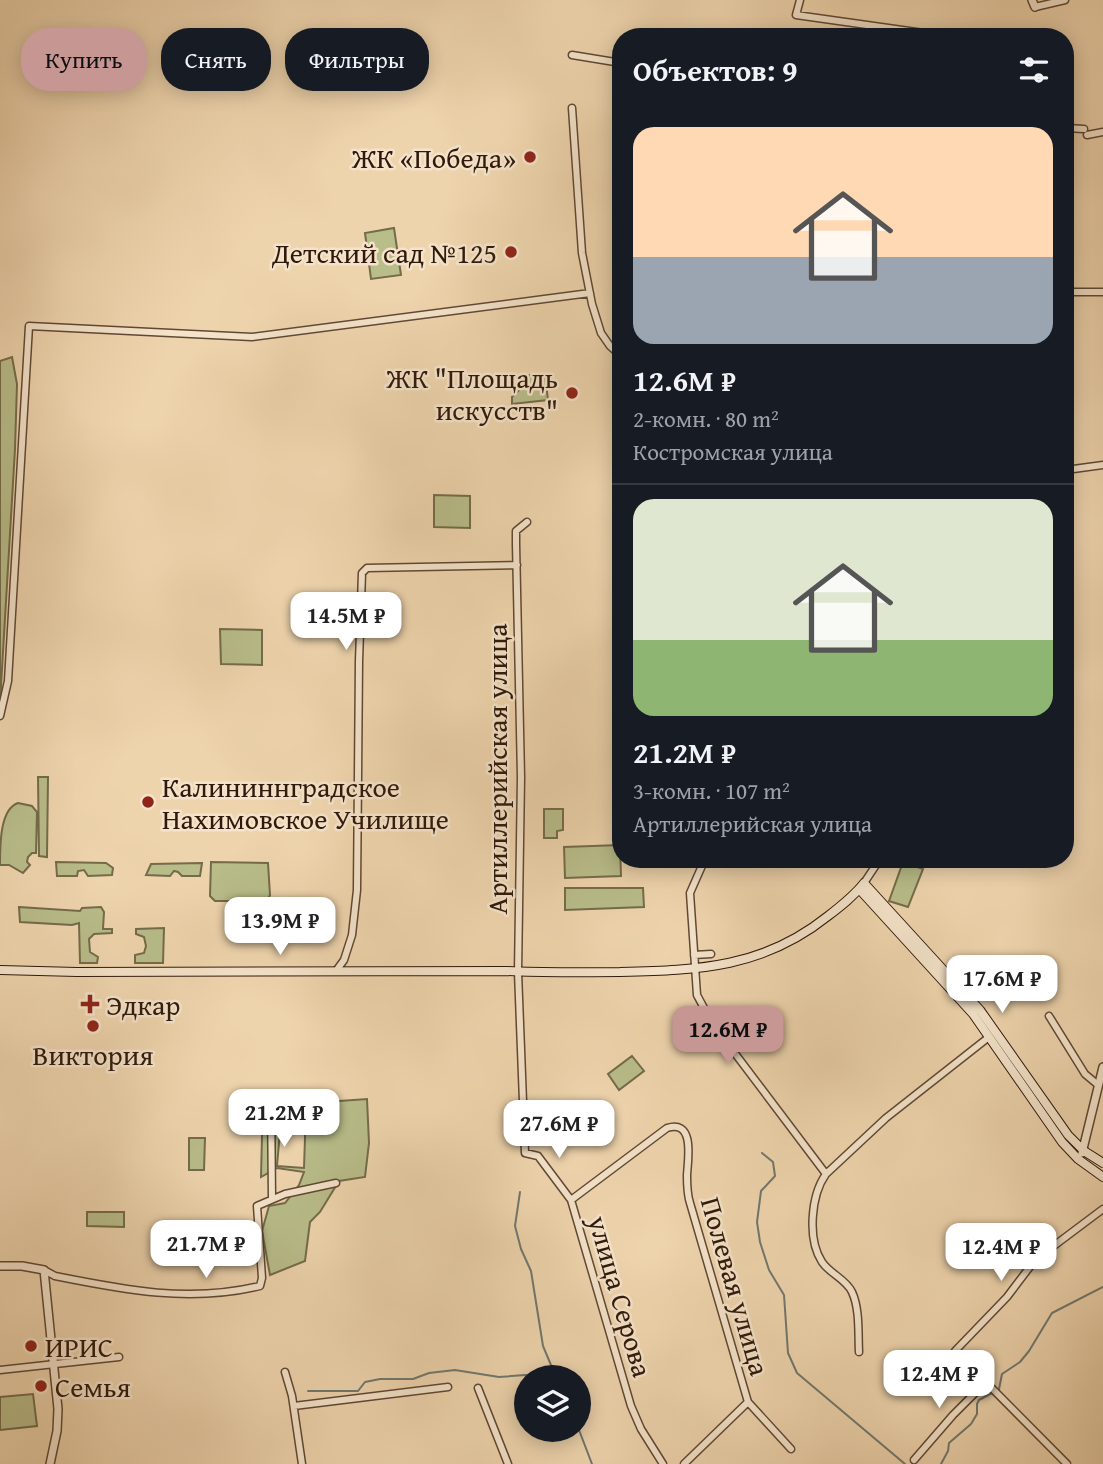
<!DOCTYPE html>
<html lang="ru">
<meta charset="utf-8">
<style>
:root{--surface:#171b24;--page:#20242c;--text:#f1f3f6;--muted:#9ea1a6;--line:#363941;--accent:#c59692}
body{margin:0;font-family:"Gentium Book Plus",serif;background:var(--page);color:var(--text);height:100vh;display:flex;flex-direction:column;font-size:26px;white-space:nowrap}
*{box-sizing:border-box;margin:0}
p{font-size:23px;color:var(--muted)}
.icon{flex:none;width:38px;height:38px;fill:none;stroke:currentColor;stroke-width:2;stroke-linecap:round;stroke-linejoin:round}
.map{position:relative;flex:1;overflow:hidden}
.panel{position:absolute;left:612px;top:28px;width:462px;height:840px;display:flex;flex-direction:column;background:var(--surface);border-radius:28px;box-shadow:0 4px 18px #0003}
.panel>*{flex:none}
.guide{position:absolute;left:21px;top:28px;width:486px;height:63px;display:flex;gap:14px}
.tools{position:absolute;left:514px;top:1365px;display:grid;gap:14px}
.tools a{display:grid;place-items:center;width:77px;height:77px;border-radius:50%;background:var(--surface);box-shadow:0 4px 18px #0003;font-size:35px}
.price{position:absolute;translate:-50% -60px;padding:0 16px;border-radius:14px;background:#fff;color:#222;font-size:23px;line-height:46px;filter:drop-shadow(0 2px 4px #0008)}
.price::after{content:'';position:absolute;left:50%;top:42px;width:21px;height:16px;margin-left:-10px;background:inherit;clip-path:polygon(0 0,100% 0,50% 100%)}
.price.selected{background:var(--accent);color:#111}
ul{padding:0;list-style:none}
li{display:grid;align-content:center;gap:14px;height:371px;padding:0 21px}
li+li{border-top:2px solid var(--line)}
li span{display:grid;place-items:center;height:217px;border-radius:21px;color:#555}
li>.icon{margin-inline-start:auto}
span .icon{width:126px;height:126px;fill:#fffc;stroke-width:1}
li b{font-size:30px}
h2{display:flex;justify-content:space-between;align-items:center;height:84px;padding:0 21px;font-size:30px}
.chip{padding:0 24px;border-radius:28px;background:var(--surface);box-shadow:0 4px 18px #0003;font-size:24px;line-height:63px}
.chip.selected{background:var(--accent);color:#111}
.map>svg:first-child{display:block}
</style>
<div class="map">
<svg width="1103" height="1464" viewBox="0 0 1103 1464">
<rect width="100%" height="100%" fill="#eed4ad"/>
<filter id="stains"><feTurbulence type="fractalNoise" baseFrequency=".00286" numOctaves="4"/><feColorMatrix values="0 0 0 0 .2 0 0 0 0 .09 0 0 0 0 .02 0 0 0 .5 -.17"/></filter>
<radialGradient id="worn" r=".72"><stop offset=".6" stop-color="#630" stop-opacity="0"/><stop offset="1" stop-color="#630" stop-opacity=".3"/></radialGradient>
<path fill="#b8bd8a" stroke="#746b4a" stroke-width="2" d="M394 228 401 275 371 279 365 233Z
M12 357 17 384 15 449 0 703V361Z
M545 374 548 400 512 404V397L521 388V376Z
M434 495 470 496V528L434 527Z
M220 629 262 630V665L221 664Z
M38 777H48L47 857 39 856Z
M18 803 32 806 37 812 36 853H32L28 857 27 862 30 865 23 873 9 865H0C0 844 0 809 18 803Z
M544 809H563V830L557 831V838H544Z
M620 845 621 876 565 878 564 847Z
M56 862 106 863 113 868 112 875 88 876 84 870 78 871 77 876H57Z
M211 862 268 863 270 895 267 901H215L210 896Z
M903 862 923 869 908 907 889 901Z
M202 863 200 876H182L178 872 174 871 170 876 146 875 151 864Z
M565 888H643L644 907 565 910Z
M19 907 80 911 82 908 101 907 104 912 103 929H112V933L94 934 89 939 90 952 98 957 97 963H80L79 923 72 925 20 922Z
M164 928 163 963H135V955L144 953 146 946 144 937 136 934V929Z
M632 1056 644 1071 619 1090 608 1074Z
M263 1094 279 1101 280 1131 277 1166 304 1168 306 1108 311 1103 367 1099 369 1143 365 1177 339 1181 320 1212 310 1222 305 1261 270 1275 262 1231 269 1206 285 1203 299 1185 304 1172 277 1168 261 1177Z
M189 1138H205L204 1170H189Z
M87 1212H124V1227L87 1226Z
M33 1394 37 1426 0 1430V1397Z"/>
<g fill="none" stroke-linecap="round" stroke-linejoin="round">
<path stroke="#70786f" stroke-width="2" d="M762 1153 773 1162 775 1176 761 1191 757 1222 760 1242 769 1270 784 1295 788 1353 797 1373 905 1464
M520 1192 515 1226 521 1249 531 1271 543 1346 556 1377
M308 1391H358L365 1382 380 1379H413L429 1373 455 1370 499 1377 553 1373
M579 1430 592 1464
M941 1464 948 1451 949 1443 971 1424 977 1414V1404L979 1400 999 1389 1002 1374 1020 1362 1029 1351 1052 1313 1103 1287"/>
<defs>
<path id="minor" d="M800 0 796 15 952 37
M1035 7 1065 0
M572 55 621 63
M572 108 582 253 592 304 601 333 610 346 621 356
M1066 128 1084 129
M1087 135 1103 132
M1066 292H1103
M1066 470 1103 465
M527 522 516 531V544L521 777 518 972 525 1153 538 1156 571 1200 631 1406 641 1429 663 1464
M0 716 8 681 29 326 252 337 590 293
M705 859 690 893 697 995 712 1023 826 1174
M864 883 880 859
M694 955 711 954
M336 971 344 960 352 935 357 890 359 661 362 573 367 568 517 565
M1049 1016 1085 1074 1097 1084
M271 1099 272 1199
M571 1200 667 1128C695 1119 688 1159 687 1175 687 1185 687 1194 690 1203L748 1402 791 1449
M44 1270 55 1276C125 1290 190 1303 260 1286L262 1278 257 1206 285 1194 336 1183
M859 1352C858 1334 860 1309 852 1292 846 1279 830 1274 822 1262 807 1239 811 1195 826 1174L886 1118 989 1037
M0 1370 119 1357
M285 1372 292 1396 302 1464
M478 1388 508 1464
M294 1406 448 1387
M914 1460 953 1415 986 1382
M684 1464 748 1402
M1067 1464 955 1351 1007 1297 1035 1260 1103 1209"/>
<path id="tertiary" d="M1032 0 1035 7
M1082 1153 1103 1067
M0 1266H22L44 1270 58 1409 57 1431 50 1464"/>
<path id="secondary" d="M859 889 973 1014 1062 1142 1078 1159 1103 1177
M0 970 77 972 507 971C545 973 582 972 620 972 700 970 763 968 828 916 841 906 854 896 864 883L980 1010 1068 1135 1084 1151 1103 1163"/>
</defs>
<use href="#minor" stroke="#604834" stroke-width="9"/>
<use href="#tertiary" stroke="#604834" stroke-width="10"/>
<use href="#secondary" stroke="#30190b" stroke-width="10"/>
<use href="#minor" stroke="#f4e3ca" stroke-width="6"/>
<use href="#tertiary" stroke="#f4e3ca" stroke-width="7"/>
<use href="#secondary" stroke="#f4e3ca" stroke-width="8"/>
</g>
<g fill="#8f2418" stroke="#f4e3ca" stroke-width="2.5">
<circle cx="530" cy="157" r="7"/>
<circle cx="511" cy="252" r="7"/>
<circle cx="572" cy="393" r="7"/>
<circle cx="148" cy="802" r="7"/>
<path d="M86.5 993.5h7v7h7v7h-7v7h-7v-7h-7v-7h7z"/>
<circle cx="93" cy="1026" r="7"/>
<circle cx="31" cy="1346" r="7"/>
<circle cx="41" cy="1386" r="7"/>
</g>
<g text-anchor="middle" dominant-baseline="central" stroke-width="5" stroke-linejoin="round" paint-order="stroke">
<g font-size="28" fill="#30190b" stroke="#f4e3ca" text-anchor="start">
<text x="516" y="157" text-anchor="end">ЖК «Победа»</text>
<text x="497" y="252" text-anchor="end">Детский сад №125</text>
<text x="558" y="377" text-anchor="end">ЖК "Площадь<tspan x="558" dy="32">искусств"</tspan></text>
<text x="162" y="786">Калининнградское<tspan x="162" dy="32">Нахимовское Училище</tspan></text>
<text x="106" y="1004">Эдкар</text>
<text x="93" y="1054" text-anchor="middle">Виктория</text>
<text x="45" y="1346">ИРИС</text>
<text x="55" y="1386">Семья</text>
</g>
<g font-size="28" fill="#30190b" stroke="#f4e3ca">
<text transform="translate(496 769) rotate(-90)">Артиллерийская улица</text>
<text transform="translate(736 1286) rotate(74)">Полевая улица</text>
<text transform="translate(621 1296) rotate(74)">улица Серова</text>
</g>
</g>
<rect width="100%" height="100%" filter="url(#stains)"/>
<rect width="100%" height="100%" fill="url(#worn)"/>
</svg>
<div class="tools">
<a><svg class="icon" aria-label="layers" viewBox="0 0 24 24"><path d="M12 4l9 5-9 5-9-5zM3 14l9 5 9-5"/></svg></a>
</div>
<b class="price" style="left:346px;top:652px">14.5M ₽</b>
<b class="price" style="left:280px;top:957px">13.9M ₽</b>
<b class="price" style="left:1002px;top:1015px">17.6M ₽</b>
<b class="price selected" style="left:728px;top:1066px">12.6M ₽</b>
<b class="price" style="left:284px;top:1149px">21.2M ₽</b>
<b class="price" style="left:559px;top:1160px">27.6M ₽</b>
<b class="price" style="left:206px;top:1280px">21.7M ₽</b>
<b class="price" style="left:1001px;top:1283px">12.4M ₽</b>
<b class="price" style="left:939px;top:1410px">12.4M ₽</b>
<div class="guide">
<a class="chip selected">Купить</a>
<a class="chip">Снять</a>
<a class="chip">Фильтры</a>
</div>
<section class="panel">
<h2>Объектов: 9<svg class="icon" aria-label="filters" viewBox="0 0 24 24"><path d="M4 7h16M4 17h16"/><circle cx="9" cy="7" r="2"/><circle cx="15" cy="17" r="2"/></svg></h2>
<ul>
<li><span style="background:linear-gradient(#ffd9b3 60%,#9aa5b1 0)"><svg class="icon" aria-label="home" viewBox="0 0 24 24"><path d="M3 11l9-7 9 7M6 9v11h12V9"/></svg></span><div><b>12.6M ₽</b><p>2-комн. · 80 m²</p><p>Костромская улица</p></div></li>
<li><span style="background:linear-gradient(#dfe7d0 65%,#8fb573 0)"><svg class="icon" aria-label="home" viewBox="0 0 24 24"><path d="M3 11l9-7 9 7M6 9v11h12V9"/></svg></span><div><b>21.2M ₽</b><p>3-комн. · 107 m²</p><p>Артиллерийская улица</p></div></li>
</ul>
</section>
</div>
